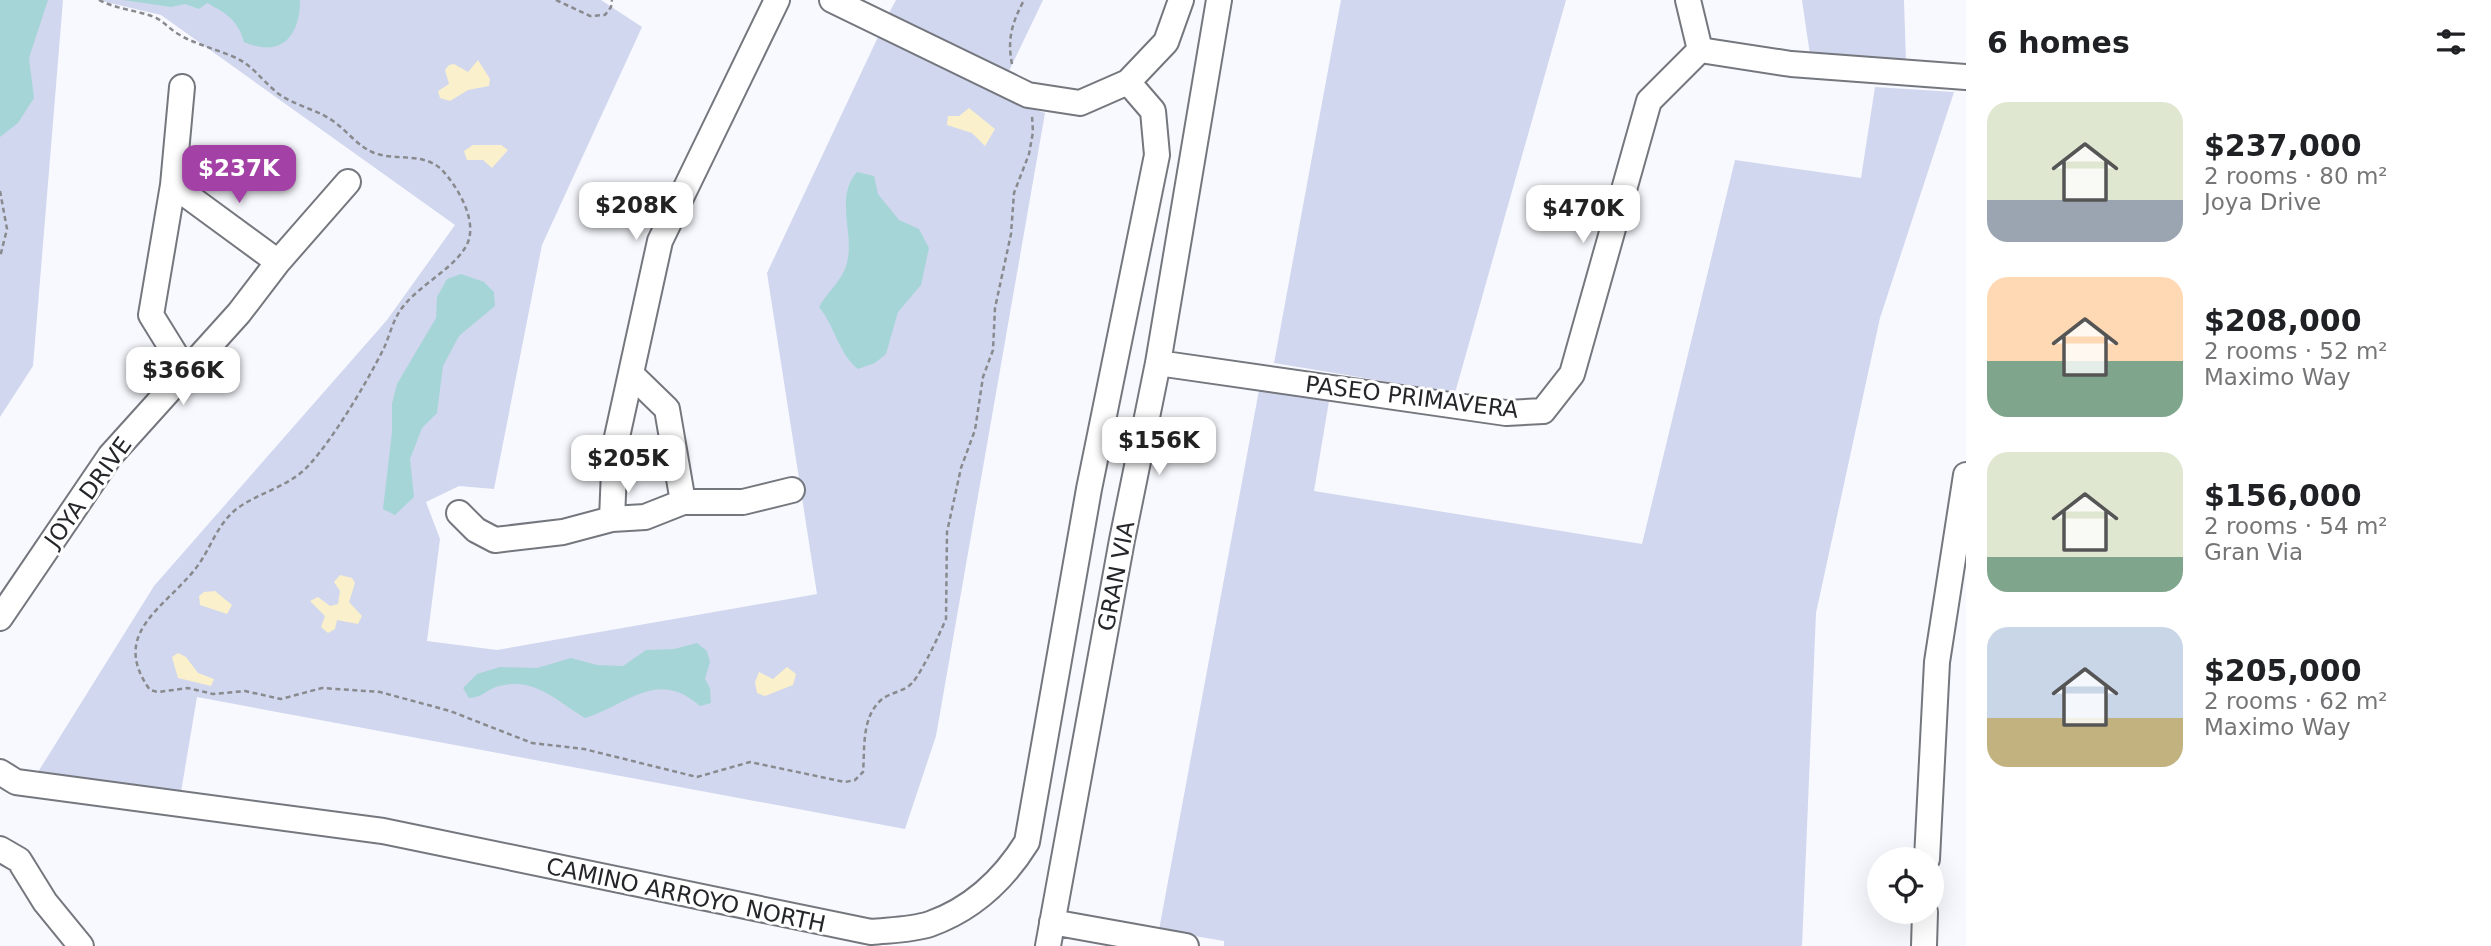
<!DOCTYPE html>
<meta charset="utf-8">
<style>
:root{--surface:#fff;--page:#f6f6f6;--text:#202124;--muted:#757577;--accent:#a341a7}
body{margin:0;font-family:"DejaVu Sans",sans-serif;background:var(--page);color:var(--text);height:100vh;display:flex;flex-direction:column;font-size:26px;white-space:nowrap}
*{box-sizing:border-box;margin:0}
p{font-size:23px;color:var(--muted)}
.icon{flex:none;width:38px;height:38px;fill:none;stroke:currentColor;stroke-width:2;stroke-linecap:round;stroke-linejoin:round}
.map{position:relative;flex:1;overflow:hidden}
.drawer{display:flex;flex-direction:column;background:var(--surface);width:525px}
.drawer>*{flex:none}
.fabs{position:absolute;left:1867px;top:847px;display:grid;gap:14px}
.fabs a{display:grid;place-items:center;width:77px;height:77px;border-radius:50%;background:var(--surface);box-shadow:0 7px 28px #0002;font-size:35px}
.price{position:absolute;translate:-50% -60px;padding:0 16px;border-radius:14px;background:#fff;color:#222;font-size:23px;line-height:46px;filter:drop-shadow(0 2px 4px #0008)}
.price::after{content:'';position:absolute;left:50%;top:42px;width:21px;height:16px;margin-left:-10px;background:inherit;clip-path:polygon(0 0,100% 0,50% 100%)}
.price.on{background:var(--accent);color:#fff}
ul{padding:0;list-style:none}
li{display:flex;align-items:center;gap:21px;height:175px;padding:0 21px}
li span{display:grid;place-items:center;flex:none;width:196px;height:140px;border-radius:21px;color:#555}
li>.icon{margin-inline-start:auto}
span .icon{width:84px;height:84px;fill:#fffc;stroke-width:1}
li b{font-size:30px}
h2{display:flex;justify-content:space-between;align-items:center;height:84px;padding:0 21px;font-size:30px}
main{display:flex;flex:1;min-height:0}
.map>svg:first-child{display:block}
</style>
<main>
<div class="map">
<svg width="1966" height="946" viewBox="0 0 1966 946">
<rect width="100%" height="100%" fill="#f8f9fe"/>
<path fill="#d1d7ee" d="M0 0H63L33 366 0 417Z
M97 0H601L642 27 542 245 494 489 459 486 426 502 440 539 427 641 497 650 817 594 767 273 878 37 1026 107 1045 113 936 736 905 829 197 697 181 792 38 772 154 586 387 320 455 225 161 15Z
M896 0H1043L1009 71 889 13Z
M1341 0H1566L1455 393 1274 363Z
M1802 0H1904L1906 63 1810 55Z
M1875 87 1954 92 1880 318 1816 613 1802 946H1224V941L1159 930 1259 390 1329 401 1314 491 1642 544 1735 160 1861 178Z"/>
<path fill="#faf0cb" d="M478 60 490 79 489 86 468 90 450 101 440 98 438 91 449 84 445 70 449 65 454 64 468 72Z
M969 108 995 129 985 146 972 133 947 125 948 116H959Z
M473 145H501L508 150 492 168 483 160H467L464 151Z
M340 575 352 578 355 583 349 602 362 616 358 624 337 620 335 629 328 633 321 627 325 616 310 601 318 597 330 606 338 604 340 591 334 582Z
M215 591 232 605 227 614 200 605 199 596 204 592Z
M178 653 186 657 198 673 214 679 211 686 178 678 172 657Z
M787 667 796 674 793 685 765 696 757 693 755 682 759 672 773 679Z"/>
<path fill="#a6d5d8" d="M0 0H48L29 58 34 98 18 123 0 137Z
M123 0H300C300 37 281 58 244 42 238 20 226 13 207 3L199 9 185 4 171 7Z
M857 172 874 176 878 194 899 220 919 229 929 248 921 285 898 312 886 354 875 363 858 369C838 353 835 326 819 307 826 294 838 284 844 271 859 240 832 200 857 172Z
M461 274 484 282 494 292 495 306 459 336 443 366 437 413 422 428 410 459 414 497 395 515 383 509 392 432V404L397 384 436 318 437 297 447 279Z
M697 643 707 651 710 662 705 679 710 688 711 703 700 706C657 668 628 705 585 718 556 701 536 677 499 686 487 689 482 698 469 698L463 688 477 674 500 667 537 668 571 658 597 665 623 666 646 650 674 649Z"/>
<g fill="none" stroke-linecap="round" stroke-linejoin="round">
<defs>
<path id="minor" d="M832 0 1028 95 1080 103 1128 82 1166 42 1181 0
M1688 0 1700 50
M182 87 173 185 151 315 185 370
M173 185 278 262
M1158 363 1506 413 1543 411 1572 374 1649 101 1700 50 1791 64 1966 77
M632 375 667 409 683 502
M459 513 476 530 495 540 563 532 612 519 645 517 683 502H743L792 490
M612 519 615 446 660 241 777 0
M0 618 110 456 239 313 278 262 348 182
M0 772 16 782 383 831 871 932C890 930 912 930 930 924 972 909 1004 879 1027 842L1089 489 1157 155 1153 111 1128 82
M0 849 19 860 45 902 81 946
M1927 859 1937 662 1966 475
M1052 922 1186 946
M1048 946 1122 540 1158 363 1219 0
M1924 946 1925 912"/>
</defs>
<use href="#minor" stroke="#75777e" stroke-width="28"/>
<path stroke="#898a8e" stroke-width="2.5" stroke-dasharray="5 3.5" stroke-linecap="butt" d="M99 0C116 9 136 10 154 17 164 21 170 30 180 35 197 45 216 49 234 57 251 64 260 78 274 90 289 104 313 108 330 119 346 129 355 144 372 152 394 162 423 151 442 170 457 186 477 219 468 242 457 269 414 286 398 314 392 324 389 337 384 348 367 382 335 436 310 464 289 488 257 492 234 511 216 527 210 550 196 568 165 608 109 633 150 690L158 692 188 688 213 694 245 691 281 699 322 688 380 692 450 711 532 743 584 749 697 777 750 762 845 782 855 780 863 772C865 749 861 718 881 700 890 692 905 692 913 682 923 670 939 635 946 619L947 532 961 468 975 430 983 377 993 350 995 308 1011 234 1014 193 1029 154 1033 132 1032 116
M556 0 590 16 605 15 611 7 612 0
M1012 64C1007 39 1012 23 1024 0
M0 191 7 229 0 257"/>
<use href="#minor" stroke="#fff" stroke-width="24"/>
</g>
<g text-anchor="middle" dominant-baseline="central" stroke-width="6" stroke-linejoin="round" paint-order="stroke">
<g font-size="23" fill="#252629" stroke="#fff">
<text transform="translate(1412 397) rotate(7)">PASEO PRIMAVERA</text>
<text transform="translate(88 492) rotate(-54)">JOYA DRIVE</text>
<text transform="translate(1116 576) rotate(-79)">GRAN VIA</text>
<text transform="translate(686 895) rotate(12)">CAMINO ARROYO NORTH</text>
</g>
</g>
</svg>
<div class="fabs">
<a><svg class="icon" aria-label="locate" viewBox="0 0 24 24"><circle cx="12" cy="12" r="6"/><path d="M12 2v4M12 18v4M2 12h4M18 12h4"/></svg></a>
</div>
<b class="price on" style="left:239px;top:205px">$237K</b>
<b class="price" style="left:636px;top:242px">$208K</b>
<b class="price" style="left:1583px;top:245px">$470K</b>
<b class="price" style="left:183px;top:407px">$366K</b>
<b class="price" style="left:1159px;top:477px">$156K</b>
<b class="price" style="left:628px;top:495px">$205K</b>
</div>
<section class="drawer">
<h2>6 homes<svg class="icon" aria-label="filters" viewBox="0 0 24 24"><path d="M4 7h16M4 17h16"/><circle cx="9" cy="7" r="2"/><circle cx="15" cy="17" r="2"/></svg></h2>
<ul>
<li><span style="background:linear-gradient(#dfe7d0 70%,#9aa5b1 0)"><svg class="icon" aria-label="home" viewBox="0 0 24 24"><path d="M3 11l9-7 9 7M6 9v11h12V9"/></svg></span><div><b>$237,000</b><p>2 rooms · 80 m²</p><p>Joya Drive</p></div></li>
<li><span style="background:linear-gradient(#ffd9b3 60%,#7fa58c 0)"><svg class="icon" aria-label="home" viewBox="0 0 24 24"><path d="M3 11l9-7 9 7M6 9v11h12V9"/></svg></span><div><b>$208,000</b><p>2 rooms · 52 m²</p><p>Maximo Way</p></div></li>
<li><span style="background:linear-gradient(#dfe7d0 75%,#7fa58c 0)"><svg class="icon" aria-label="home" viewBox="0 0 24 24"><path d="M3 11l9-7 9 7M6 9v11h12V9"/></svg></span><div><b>$156,000</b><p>2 rooms · 54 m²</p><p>Gran Via</p></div></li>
<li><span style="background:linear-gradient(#c9d6e8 65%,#c2b280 0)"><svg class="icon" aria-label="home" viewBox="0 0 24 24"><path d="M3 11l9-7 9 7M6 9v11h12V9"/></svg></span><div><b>$205,000</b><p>2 rooms · 62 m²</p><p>Maximo Way</p></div></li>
</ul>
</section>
</main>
